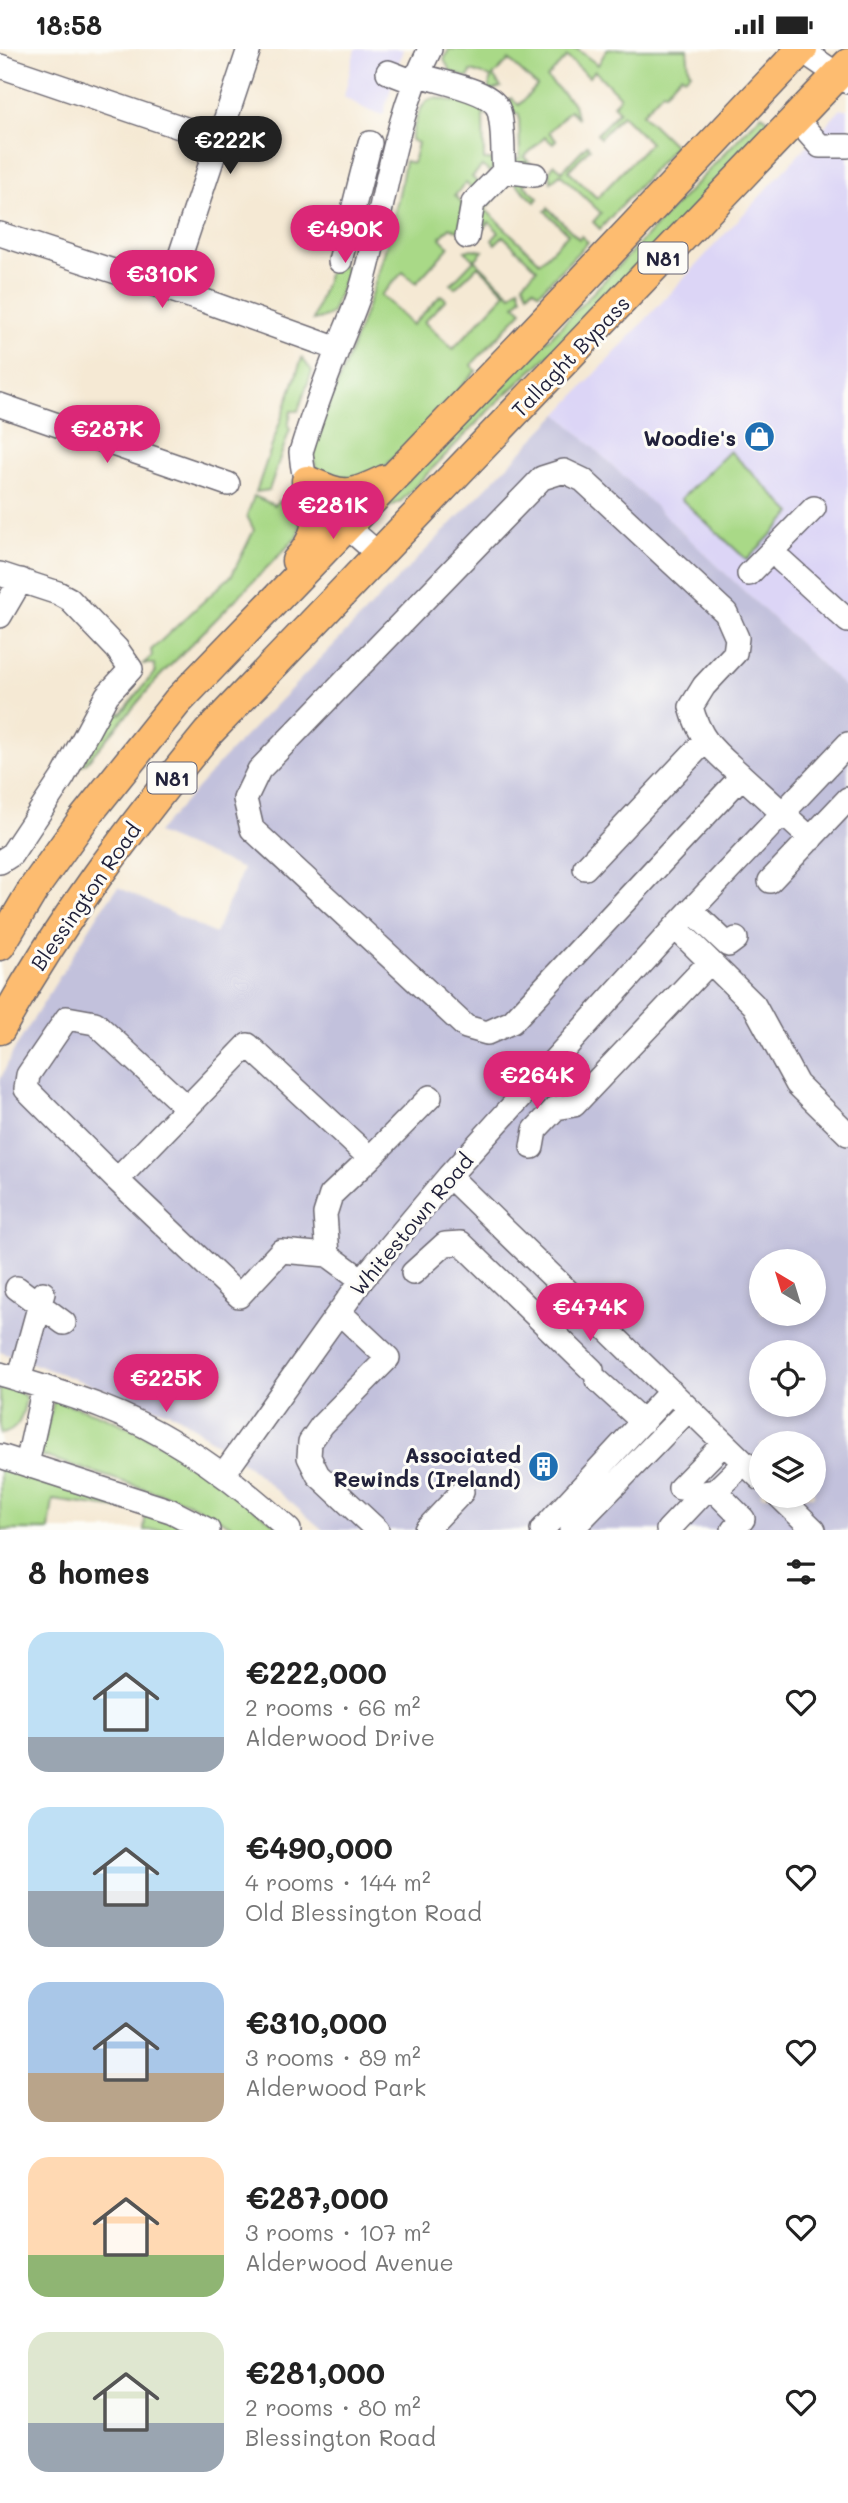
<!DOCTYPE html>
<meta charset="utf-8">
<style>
:root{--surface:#fff;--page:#f6f6f6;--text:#222;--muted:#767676;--accent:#db2777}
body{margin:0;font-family:Mali,sans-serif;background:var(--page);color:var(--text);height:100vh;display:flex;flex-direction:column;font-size:26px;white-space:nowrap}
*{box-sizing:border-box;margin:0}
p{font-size:23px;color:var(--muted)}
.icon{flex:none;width:38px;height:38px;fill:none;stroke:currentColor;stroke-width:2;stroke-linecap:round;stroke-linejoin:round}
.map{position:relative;height:1481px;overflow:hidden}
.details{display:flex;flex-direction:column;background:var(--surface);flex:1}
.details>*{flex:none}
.needle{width:46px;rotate:322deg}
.tools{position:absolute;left:749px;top:1200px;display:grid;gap:14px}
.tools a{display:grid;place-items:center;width:77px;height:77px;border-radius:50%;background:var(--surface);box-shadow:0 4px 10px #0003;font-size:35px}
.price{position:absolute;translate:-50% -60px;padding:0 16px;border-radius:24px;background:var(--accent);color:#fff;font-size:23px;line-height:46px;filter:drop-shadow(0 2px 4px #0008)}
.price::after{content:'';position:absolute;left:50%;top:42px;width:21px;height:16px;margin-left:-10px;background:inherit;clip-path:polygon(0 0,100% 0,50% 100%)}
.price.active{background:#222;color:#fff}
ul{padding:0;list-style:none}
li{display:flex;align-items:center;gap:21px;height:175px;padding:0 28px}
li span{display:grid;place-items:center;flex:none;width:196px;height:140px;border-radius:21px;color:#555}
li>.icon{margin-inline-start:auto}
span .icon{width:84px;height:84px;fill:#fffc;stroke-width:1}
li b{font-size:30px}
h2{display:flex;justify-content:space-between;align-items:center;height:84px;padding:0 28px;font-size:30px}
.status{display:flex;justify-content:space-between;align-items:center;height:49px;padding:0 35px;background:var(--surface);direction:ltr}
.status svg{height:19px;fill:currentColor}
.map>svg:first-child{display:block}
</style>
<div class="status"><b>18:58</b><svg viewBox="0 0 49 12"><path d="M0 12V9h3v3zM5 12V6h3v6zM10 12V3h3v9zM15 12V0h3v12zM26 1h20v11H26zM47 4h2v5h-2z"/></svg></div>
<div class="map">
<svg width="848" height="1481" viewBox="0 0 848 1481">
<rect width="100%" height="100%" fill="#fdfcf7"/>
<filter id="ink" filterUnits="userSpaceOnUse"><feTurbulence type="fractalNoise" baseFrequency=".0143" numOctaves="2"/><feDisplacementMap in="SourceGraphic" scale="14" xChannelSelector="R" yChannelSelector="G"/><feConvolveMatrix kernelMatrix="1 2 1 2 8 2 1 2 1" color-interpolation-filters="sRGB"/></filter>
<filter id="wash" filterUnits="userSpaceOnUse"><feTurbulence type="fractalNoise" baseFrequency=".00686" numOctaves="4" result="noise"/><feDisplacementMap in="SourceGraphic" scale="28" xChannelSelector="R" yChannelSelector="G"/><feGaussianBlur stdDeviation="1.57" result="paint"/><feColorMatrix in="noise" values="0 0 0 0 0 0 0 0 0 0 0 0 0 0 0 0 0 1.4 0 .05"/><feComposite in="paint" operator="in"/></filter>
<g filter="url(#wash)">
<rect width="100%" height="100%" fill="#f5e9d4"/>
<path fill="#dcd5f6" d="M355 0H403L383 66 369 62 344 48Z
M841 60H848V641L558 365Z"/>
<path fill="#c2c1dc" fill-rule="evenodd" d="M558 365 848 641V1481H323L248 1417 176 1366 0 1303V1031L13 1003 99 864 118 838 215 885 243 820 157 784 224 709ZM761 1213H814V1265H761ZM761 1304H814V1356H761ZM761 1395H814V1447H761Z"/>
<path fill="#a9d987" stroke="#667e61" stroke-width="2" d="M449 0H577L598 16 607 0H687L689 21 691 23 685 29 681 26 665 44 663 42 642 65 675 97 600 180 593 173 601 164 560 125 551 133 550 122 554 115 562 122 587 96 590 99 568 122 597 149 650 94 622 66 600 89 597 85 619 62 613 56 620 48 595 22 589 28 567 8 547 29 574 55 577 68 570 61 549 83 556 91 553 95 545 88 524 108 533 117 509 111 520 109 519 65H508L507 55 511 49 519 56 537 37 509 11 493 27 501 38 488 43 491 28 471 22 468 29 451 23 444 11Z
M460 47 493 65 483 66 484 111H496L491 124 482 117 472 128 479 135 473 141 466 134 455 146 462 154 460 183 450 178 440 189 449 198 416 234 403 223 381 246 412 276 441 246 446 250 424 273 453 300 506 244 478 217 455 239 451 235 474 211 465 202 472 200 483 202 475 211 511 246 519 238 522 248 515 256 522 262 471 316 476 322 379 424 356 439 317 422 313 407 314 394C351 301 390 212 405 112L413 114 418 94 411 91C413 81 419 54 431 50 437 48 448 51 454 53Z
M762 65 773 76 584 274 494 356 401 452 376 465 521 309 550 289Z
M506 130 529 131 524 136 538 149 535 153 512 131 485 160 540 213 568 185 545 162 548 159 579 190 581 187 588 193 539 244 533 239 528 244 523 234 537 220 503 187 495 195 492 191 499 183 489 173 481 181 479 178 480 156Z
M332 214 348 220 332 264 326 268 313 271Z
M302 309 312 322 298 362H291L288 378 290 380 269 441 256 443Z
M730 402 792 464 747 511 681 450Z
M254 447 274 456 279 452 296 458 301 471 298 487 160 627 86 714 77 719 111 656 121 665 155 623 154 615H143L152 607 151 601 232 526 254 481 247 467Z
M0 1334 15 1338 26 1349C23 1365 20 1383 0 1385Z
M54 1351C69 1356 85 1360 100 1366 165 1391 228 1439 283 1481H239L189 1454 40 1406Z
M0 1417 137 1456 134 1462 53 1451 49 1481H0Z
M146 1459 194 1481H144Z"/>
</g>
<g filter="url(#ink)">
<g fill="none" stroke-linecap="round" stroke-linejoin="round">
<defs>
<path id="minor" d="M800 0 848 33
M0 17 218 91
M388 23 414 33
M417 25C436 33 493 40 499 62 504 80 502 103 504 122L473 154 467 188
M796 70 820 97H848
M504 122 535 126
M0 185 205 252 338 300
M340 212 370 94
M169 240 249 0
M0 356 228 435
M564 422 583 431 726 564 737 589 735 604 704 637 691 658C701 694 716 703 742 727L512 973 487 984 466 978 252 780 245 750 259 721 542 429Z
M379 506C355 483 321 460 306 430 302 421 302 412 301 403 312 367 325 332 339 297 347 277 356 257 362 237 385 158 392 74 430 0
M782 512 848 572
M0 525 58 544 69 550 117 600 131 620 107 646 63 728 11 806 0 813
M749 525 814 459
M0 567 21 531
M742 727 811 790
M585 819 704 693
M770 832 848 750
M691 861 728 896 736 890
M675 878 754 956 797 1035 848 1085
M187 1059 95 974 67 969 28 1026 26 1040 117 1131 239 1247 281 1202 328 1206 362 1231
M532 1098 535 1081 556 1059 574 1056 710 913
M449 1127 761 1430
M117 1131 248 996 370 1109
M328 1206 325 1165 331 1146 370 1109 430 1048
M413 1224 445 1195 461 1194 592 1321
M17 1239 64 1274
M339 1263 388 1309 322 1376 310 1393 309 1408 318 1426 377 1481
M0 1325C34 1335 69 1345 102 1358 171 1384 235 1431 289 1481
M19 1331 43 1244
M597 1331 643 1373
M0 1407 171 1462 208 1481
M27 1415 44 1338
M223 1426 362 1231 449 1127 675 878 848 695
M680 1439 724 1394
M715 1442 743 1470 733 1481
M779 1447 814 1481
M426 1481 462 1443
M542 1481 671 1342
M571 1481 689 1360
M668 1481 703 1444 715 1442 744 1414"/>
<path id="major" d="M307 432C344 448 348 449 385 431
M297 512C317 491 318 475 318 447
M0 896 34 839 82 772 177 653 536 281 802 0
M0 980C59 873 131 778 208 684L848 15"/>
</defs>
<use href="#minor" stroke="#6c6871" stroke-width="26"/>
<use href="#major" stroke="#6c6871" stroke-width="33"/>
<use href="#minor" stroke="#fff" stroke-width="23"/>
<use href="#major" stroke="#fdbc6f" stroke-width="30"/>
</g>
</g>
<defs>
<symbol id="shop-disc" viewBox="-11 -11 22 22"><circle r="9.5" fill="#1f6fb2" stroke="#fdfcf7"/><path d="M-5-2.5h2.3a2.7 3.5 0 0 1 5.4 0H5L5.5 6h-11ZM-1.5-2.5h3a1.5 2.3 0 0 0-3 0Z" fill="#fff"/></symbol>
<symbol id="building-disc" viewBox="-11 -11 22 22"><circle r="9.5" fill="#1f6fb2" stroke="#fdfcf7"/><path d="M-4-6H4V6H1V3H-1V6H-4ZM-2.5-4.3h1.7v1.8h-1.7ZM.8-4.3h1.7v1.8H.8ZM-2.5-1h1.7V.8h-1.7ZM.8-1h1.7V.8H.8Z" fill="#fff"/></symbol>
</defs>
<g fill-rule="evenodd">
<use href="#shop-disc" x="742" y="370" width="35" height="35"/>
<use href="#building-disc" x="526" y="1400" width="35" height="35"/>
</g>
<g text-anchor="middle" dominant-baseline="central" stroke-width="6" stroke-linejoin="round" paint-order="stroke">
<g fill="#fdfcf7" stroke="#646373" stroke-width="2">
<rect x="638.5" y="193.5" width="49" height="31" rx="5"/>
<rect x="147.5" y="713.5" width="49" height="31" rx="5"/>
</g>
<g font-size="19" font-weight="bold" fill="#22223b">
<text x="663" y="209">N81</text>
<text x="172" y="729">N81</text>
</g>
<g font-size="21" fill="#22223b" stroke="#fdfcf7">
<text transform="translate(570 307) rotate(-46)">Tallaght Bypass</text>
<text transform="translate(85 847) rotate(-55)">Blessington Road</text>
<text transform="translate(411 1175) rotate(-50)">Whitestown Road</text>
</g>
<g font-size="21" font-weight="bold" fill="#22223b" stroke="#fdfcf7" text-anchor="end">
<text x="736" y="388">Woodie's</text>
<text x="521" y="1405">Associated<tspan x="521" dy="24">Rewinds (Ireland)</tspan></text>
</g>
</g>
</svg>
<div class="tools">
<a><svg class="needle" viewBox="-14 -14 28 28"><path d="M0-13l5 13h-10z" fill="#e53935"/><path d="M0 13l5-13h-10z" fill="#767676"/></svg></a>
<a><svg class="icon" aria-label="locate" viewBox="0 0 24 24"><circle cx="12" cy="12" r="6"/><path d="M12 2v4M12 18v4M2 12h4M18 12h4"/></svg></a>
<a><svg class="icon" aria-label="layers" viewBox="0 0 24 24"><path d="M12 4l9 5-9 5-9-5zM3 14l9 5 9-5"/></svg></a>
</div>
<b class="price active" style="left:230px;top:127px">€222K</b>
<b class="price" style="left:345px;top:216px">€490K</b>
<b class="price" style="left:162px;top:261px">€310K</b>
<b class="price" style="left:107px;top:416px">€287K</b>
<b class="price" style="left:333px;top:492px">€281K</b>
<b class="price" style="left:537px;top:1062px">€264K</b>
<b class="price" style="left:590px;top:1294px">€474K</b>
<b class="price" style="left:166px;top:1365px">€225K</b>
</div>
<section class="details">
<h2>8 homes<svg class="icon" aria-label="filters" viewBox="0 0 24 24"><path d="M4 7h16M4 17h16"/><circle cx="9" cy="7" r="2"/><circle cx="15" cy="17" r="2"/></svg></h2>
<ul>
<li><span style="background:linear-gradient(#bfe0f5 75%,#9aa5b1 0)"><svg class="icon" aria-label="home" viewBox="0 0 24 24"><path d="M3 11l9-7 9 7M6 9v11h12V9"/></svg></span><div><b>€222,000</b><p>2 rooms · 66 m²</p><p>Alderwood Drive</p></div><svg class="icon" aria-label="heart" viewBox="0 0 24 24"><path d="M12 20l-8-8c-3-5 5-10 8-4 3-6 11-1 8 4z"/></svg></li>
<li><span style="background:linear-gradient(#bfe0f5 60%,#9aa5b1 0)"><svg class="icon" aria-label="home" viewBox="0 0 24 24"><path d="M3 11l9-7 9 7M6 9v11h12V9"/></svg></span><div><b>€490,000</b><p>4 rooms · 144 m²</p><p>Old Blessington Road</p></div><svg class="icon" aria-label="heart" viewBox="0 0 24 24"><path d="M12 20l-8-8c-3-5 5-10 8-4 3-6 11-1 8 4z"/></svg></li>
<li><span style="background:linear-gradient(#a9c7e8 65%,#b9a48a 0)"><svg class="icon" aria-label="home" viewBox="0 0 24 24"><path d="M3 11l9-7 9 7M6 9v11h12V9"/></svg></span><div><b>€310,000</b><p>3 rooms · 89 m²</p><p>Alderwood Park</p></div><svg class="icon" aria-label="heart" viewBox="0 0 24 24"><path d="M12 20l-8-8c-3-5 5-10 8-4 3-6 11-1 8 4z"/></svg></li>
<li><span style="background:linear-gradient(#ffd9b3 70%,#8fb573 0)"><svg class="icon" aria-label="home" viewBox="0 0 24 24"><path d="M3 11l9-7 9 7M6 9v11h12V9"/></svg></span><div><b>€287,000</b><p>3 rooms · 107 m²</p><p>Alderwood Avenue</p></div><svg class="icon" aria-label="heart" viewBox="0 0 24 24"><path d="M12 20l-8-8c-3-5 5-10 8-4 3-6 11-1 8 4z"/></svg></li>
<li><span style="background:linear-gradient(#dfe7d0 65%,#9aa5b1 0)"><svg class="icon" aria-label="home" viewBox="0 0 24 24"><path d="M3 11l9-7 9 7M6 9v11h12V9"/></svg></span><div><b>€281,000</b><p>2 rooms · 80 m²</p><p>Blessington Road</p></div><svg class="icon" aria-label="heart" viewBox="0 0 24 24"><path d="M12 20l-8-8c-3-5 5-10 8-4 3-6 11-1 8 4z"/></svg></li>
</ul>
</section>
